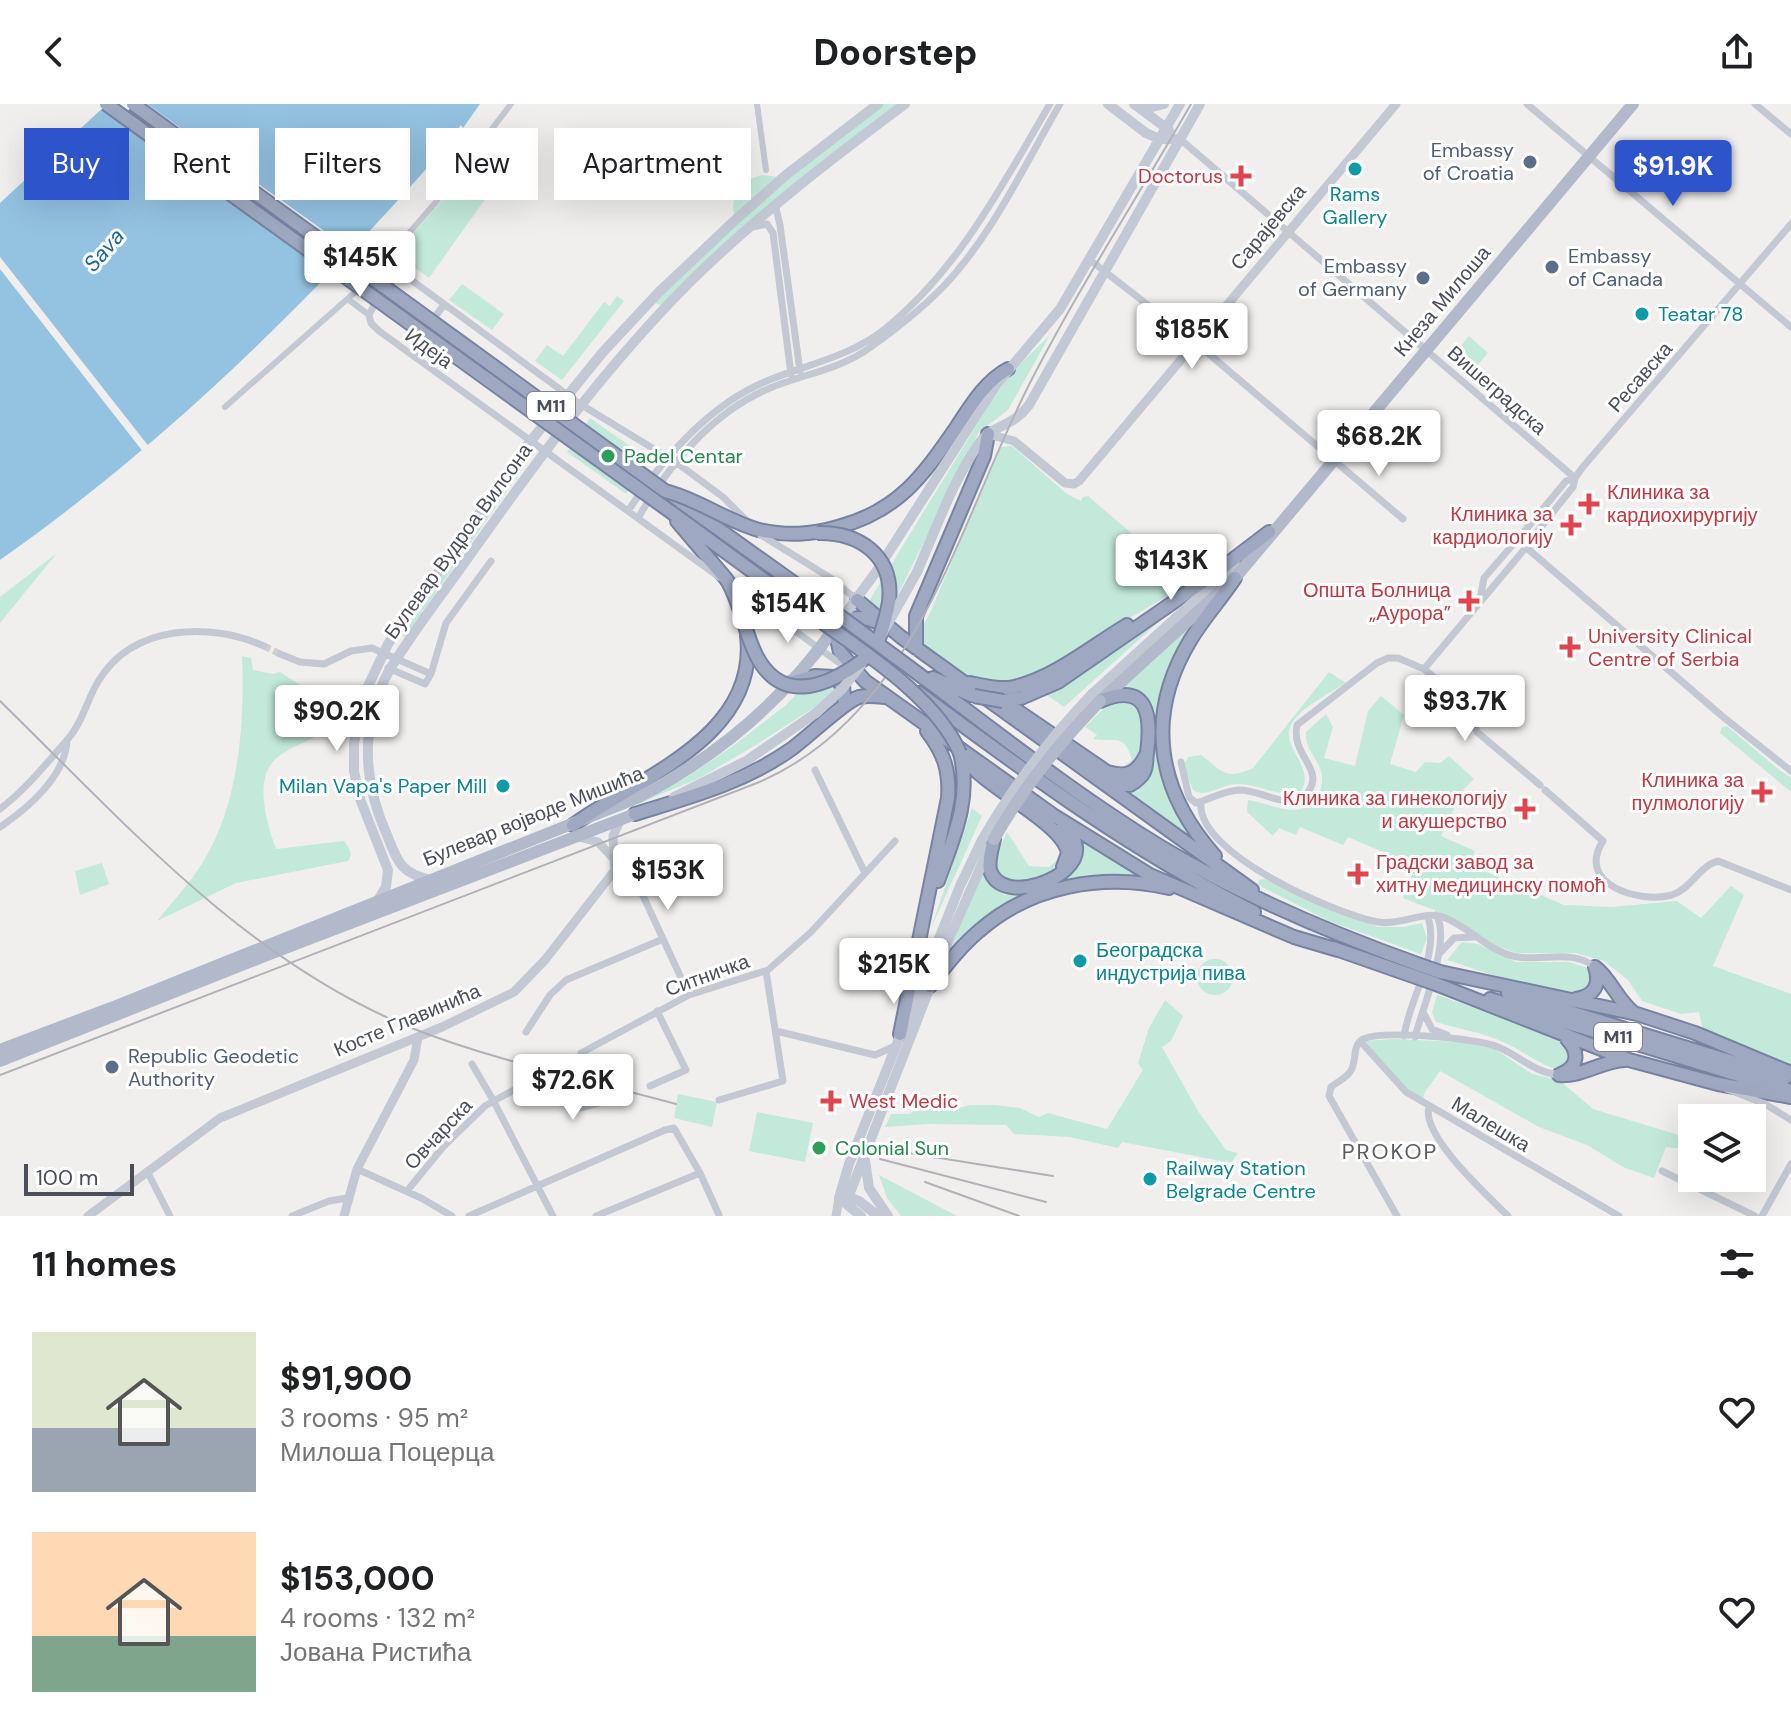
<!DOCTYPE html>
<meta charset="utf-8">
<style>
:root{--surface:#fff;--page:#f2f2f2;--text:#202124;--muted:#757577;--accent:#2e54cb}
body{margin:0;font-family:"DM Sans",sans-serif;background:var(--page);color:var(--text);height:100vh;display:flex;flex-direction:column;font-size:30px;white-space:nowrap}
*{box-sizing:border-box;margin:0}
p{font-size:26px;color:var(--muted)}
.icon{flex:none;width:44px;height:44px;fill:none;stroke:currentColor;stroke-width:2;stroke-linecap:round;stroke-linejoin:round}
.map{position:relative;height:1112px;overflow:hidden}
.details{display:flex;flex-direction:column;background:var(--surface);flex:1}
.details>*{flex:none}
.guide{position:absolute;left:24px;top:24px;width:800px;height:72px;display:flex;gap:16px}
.buttons{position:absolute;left:1678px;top:1000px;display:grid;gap:16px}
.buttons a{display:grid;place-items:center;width:88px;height:88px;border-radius:0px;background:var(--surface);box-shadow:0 8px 32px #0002;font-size:40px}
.scale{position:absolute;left:24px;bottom:20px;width:110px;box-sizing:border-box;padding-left:8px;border:4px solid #494e5a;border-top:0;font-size:22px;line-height:28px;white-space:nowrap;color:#494e5a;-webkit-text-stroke:6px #fff;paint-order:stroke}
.price{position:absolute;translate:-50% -68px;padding:0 18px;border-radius:8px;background:#fff;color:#222;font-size:26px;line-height:52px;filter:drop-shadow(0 2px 4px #0008)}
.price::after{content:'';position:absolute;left:50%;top:48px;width:24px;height:18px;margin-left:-12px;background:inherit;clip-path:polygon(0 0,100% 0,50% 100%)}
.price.current{background:var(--accent);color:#fff}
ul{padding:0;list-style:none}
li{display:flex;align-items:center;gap:24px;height:200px;padding:0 32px}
li span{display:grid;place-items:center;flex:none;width:224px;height:160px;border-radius:0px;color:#555}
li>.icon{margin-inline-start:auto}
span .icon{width:96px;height:96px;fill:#fffc;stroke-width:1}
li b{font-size:34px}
h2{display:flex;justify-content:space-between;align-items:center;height:96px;padding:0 32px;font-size:34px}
.tag{padding:0 28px;border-radius:0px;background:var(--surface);box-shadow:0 8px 32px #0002;font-size:28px;line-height:72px}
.tag.current{background:var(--accent);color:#fff}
header{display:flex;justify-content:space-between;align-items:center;height:104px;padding:0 32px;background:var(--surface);font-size:36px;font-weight:800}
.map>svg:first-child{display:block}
</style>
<header><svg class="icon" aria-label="back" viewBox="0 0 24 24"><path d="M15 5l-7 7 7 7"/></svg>Doorstep<svg class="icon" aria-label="share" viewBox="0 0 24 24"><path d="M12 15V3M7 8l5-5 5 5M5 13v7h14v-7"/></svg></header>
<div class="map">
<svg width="1791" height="1112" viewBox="0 0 1791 1112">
<rect width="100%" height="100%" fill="#f1efee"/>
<path fill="#c2e9d9" d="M878 0H905L833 52 665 203 650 197 687 160Z
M468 66 493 84 429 174 396 150Z
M763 71 778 73 734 112C730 90 742 75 763 71Z
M462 180 504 210 492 226 449 196Z
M617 192 624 197 562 276 535 257 547 241 563 252 604 198 610 202Z
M1050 231 1008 306 979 328 885 516 866 502 995 291 1016 264Z
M1469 232 1488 249 1469 271 1450 255Z
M590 314 650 356 626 390 567 348Z
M1012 342 1067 390 1081 397 1083 393 1088 392 1137 434C1137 444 1140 451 1151 452L1161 447 1163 432 1207 469C1167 492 1128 515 1089 538 1063 553 1031 580 999 581 970 582 933 552 917 531L929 511 1001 343Z
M522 352 528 357 405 533 400 529Z
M57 449 0 519V493Z
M1183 496 1064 603 1047 591 1059 585Z
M1200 513C1190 531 1178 548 1170 567 1141 625 1159 691 1195 740L1118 685 1134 681 1153 612 1117 587Z
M242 552 251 554 253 566 273 570 280 568 305 584 313 608V634C301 640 288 645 278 653 252 672 267 720 276 745L344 737C348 743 354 749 348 757L236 779 157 817C172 798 190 779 203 758 239 700 245 618 242 552Z
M1329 568 1346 579C1329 589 1306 601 1294 616 1275 641 1317 661 1301 687 1280 695 1258 679 1236 680 1221 680 1206 695 1193 686L1184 662 1188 653 1201 651C1223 667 1224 677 1253 664Z
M817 577 840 582 841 596 825 610 815 603 759 639 700 674 618 708 685 674 733 642 786 601 806 580Z
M1381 592 1404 611 1390 660 1416 668 1425 658 1440 659 1449 652 1474 675 1463 686 1441 732 1475 747 1470 761 1564 801 1611 803 1677 797 1701 814 1731 782 1744 791 1713 862 1791 890V961L1703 927 1699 908 1681 910 1642 897 1628 876 1604 857 1576 849H1517L1497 842 1439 808 1403 794 1415 762 1348 733 1343 741 1300 723 1296 731 1279 724 1273 732 1247 708 1248 696C1271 699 1301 719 1317 692 1323 683 1324 672 1319 662 1313 649 1305 643 1306 628L1326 610 1333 623 1324 654 1355 662 1368 607Z
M1129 596 1140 602C1147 627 1150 662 1118 666L1132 656C1124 628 1115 639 1093 635L1097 631 1085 623 1106 602Z
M1727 622 1779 666 1791 673V688L1720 629 1722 623Z
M972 704 982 712 931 824Z
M1007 728 1029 762 1049 763 1063 751 1050 769 1014 781 999 774 995 753Z
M1077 732 1155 777 1094 772 1067 778 1022 795 983 816 949 850 983 763 992 783 1004 791 1028 789 1079 762 1083 747Z
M102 759 109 780 80 791 75 767Z
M1264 775 1378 823H1404L1422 819 1427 834 1421 850 1329 817 1262 783 1258 780 1259 776Z
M1462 838 1478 840 1516 858H1569L1588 864 1594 874 1591 884C1562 897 1479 866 1447 856Z
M1197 873a18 18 0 1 1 36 0a18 18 0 1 1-36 0Z
M1437 891 1547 929C1562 938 1570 942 1569 961L1558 966C1537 959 1522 946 1503 938 1481 928 1459 925 1436 918L1432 909Z
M1165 896 1183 912 1171 937 1162 943 1198 1007 1226 1046 1238 1049 1231 1059 1122 1038 1118 1044 1070 1033 1014 1030 1006 1021 928 1020 885 1023 891 1010H910L919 1003 951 1006 970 1001H994L1020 1004 1039 1013 1048 1009 1107 1025 1143 966 1138 959 1149 924Z
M1393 935 1461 938 1495 945 1532 970 1559 976 1593 1005 1692 1035V1046L1666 1043 1654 1074 1623 1063 1587 1041 1539 1023 1440 967 1425 988 1422 998 1401 985 1365 937Z
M678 990 717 998 712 1023 674 1014Z
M757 1008 813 1019 805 1058 749 1047Z
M879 1071 957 1112H901L887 1094Z"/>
<path fill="#94c2e1" d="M107 0H480L463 24 461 21 450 34 451 37C316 191 168 338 0 456V99Z"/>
<path fill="#f1efee" d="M105 0H147L355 149 334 169Z
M0 153 150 344 144 349 0 165Z"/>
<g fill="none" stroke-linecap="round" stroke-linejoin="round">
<path stroke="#cfcfd0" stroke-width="7" stroke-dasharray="7 3.5" stroke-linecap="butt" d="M264 542 280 550"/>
<defs>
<path id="trunk" d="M671 391 829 504
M671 408 819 516
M677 417 727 476
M759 426C787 432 810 431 838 423 898 407 922 373 956 324 970 303 985 277 1008 265
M857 496 901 533 1252 786
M889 525C870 513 856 509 836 522V531L840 548 865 577 1053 711 1150 771 1294 833 1338 846
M916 544V512L984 352 988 330
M905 560C989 622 1072 689 1161 743 1243 792 1330 829 1420 861
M933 574 971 591
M791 579 815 572 834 573 843 582 845 601
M970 579C984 582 1000 586 1014 583 1054 574 1092 542 1127 521
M919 589C1027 669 1134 748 1254 808
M1003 597 1021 594 1058 578 1214 470 1269 428
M1003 597 1107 668C1127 674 1137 669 1146 651
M1100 597C1148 577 1152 611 1147 649 1146 655 1147 662 1144 668 1141 674 1135 678 1130 681L1106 679
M965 655C987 685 1063 719 1068 749L1063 763
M635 710C690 693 743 679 790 646 806 635 845 597 859 593 867 591 875 592 884 593
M573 721C639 673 759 633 747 532
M994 735C992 744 988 756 990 766 1001 803 1080 775 1076 743 1075 735 1069 728 1063 722
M1215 752C1157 687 1144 612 1191 535 1204 514 1221 495 1235 474
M938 777C953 735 972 695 960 649
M1333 844 1416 873
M1595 863C1611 875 1617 896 1634 909
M1440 868 1637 910 1695 929 1791 969
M1436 880 1629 956 1718 980 1791 993
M930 882C945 863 960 843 979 827 1031 781 1103 769 1169 784
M1508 889 1785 974
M1490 895 1791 987
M1576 895C1594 892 1601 881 1595 863
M900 930 948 694C950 667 944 649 927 627
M1561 970C1578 963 1580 949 1567 935
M1559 971C1582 973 1601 957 1625 956"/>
</defs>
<use href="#trunk" stroke="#7783a3" stroke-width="16"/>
<path stroke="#c3c8d2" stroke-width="6" d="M757 0 766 66
M384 159 400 171
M370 174 436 98 511 0
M349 196 369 211
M225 303 362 182"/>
<path stroke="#c3c8d2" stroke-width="7" d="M1527 0 1791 223
M1755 0 1791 30
M1180 35 1575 374
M775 100 780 121 800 267
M753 123 767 120 773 129 791 270
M1090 156 1189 233 1403 415
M415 253 416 237 444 201
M628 407C663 354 709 300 769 276 809 260 851 252 885 225 960 164 1002 81 1050 0
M638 414C669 361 712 308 770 284 804 270 841 265 871 243 896 225 920 206 942 184 992 132 1024 62 1060 0
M1518 435 1566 377 1575 374
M1529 438 1573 383 1575 374 1582 364 1791 120
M1528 445 1722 612 1791 667
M719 473 379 227 371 219 369 211C376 197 389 171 406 172L580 300 677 359 723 393 761 431 829 473 857 496
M733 482 849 566
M1480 496 1484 474 1516 437
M280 550 300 558 324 560 351 547 372 544 431 570
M388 564 425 580 431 570 446 519 491 457
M1424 565 1523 447
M1181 658 1189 693 1196 699C1211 695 1223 687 1239 686 1261 686 1281 703 1302 695 1332 667 1290 654 1297 621L1377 559 1388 554H1398L1424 565 1468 600 1477 628 1540 681
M815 666 865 769
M1545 686 1603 737C1575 780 1639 800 1672 791 1691 785 1699 762 1718 757L1791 786
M1201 698C1195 749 1335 810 1378 818 1399 822 1425 806 1443 813 1470 823 1490 849 1518 853 1545 857 1572 845 1595 863
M0 705C26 685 46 660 68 635 83 618 87 595 99 576 134 520 210 518 264 542
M0 723C27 705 66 672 67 636
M616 762 632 768 689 891
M1441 848 1454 834 1474 833
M1423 908 1432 925 1447 931
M776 927 875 951 895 942
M526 928 550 891 566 876 663 835
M1404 932C1410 892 1440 852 1428 812
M1415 933C1422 905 1452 834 1436 811
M1360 937 1406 988 1619 1112
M581 949 689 891 768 866 811 828 895 737
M472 960 493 996 553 1112
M650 982 686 966 657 907
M1727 985 1765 1000 1791 1016
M719 996 783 977 766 867
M1429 1002C1420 1031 1488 1092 1508 1112
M357 1065 421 1094 452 1112
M147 1067 170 1112
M1662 1067 1755 1112
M407 1087 443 1043 485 1002 530 977 540 976 568 988 580 1004 614 995
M292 1112 329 1097 348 1094
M469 1112 665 1026 674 1024 700 1069 719 1111
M596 1112 700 1069
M1397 1112 1329 992 1331 983C1337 978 1346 974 1350 968 1358 957 1351 942 1363 935 1382 926 1478 934 1498 943 1520 952 1533 968 1559 971
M1762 1112 1791 1060"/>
<path stroke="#c3c8d2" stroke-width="9" d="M988 330 1014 337 1065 379 1074 380 1079 377 1396 0
M579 733 598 738 615 756
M88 1112 220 1014 442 923 514 888 545 856 615 766 613 732 621 715
M344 1112 357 1065 414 956 418 933
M836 1112 839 1094"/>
<path stroke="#c3c8d5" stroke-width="10" d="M1108 0 1146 29 1159 35H1180
M1134 0 1169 26
M1139 1 1152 3 1164 0
M917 468C936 425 953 376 980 338 994 320 1013 323 1029 301L1200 0
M840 517 876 468 996 281 1060 205 1180 0
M1092 590 1235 460
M674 693 746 657 816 609
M431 776C400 769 398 758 387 731 362 675 360 619 390 565 414 526 443 489 470 451 538 355 607 261 690 178 757 112 830 56 905 0
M378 796 386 783 388 766 360 695 354 667V640L361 597 388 540 525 344 603 248 659 188 733 118 786 71 878 0
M865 1056 869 1084 888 1112
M843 1090 859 1097 878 1112
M846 1099 946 842 989 744
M861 1112 839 1094 849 1060 960 782 982 736"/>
<path stroke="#b1b9ca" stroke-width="12" d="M1100 597 1235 474 1633 0
M0 946 116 902 639 693C718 652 785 595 836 522
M0 957 262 853 635 710"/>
<use href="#trunk" stroke="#9ea8c0" stroke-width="12"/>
<path stroke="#b1b2b8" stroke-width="2" d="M0 971 757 679C919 611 959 414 1033 273 1081 180 1139 91 1191 0"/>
<path stroke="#b1b2b8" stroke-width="2" d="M0 597C124 718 245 856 409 923 494 957 588 976 676 1000
M883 1045 1053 1072
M880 1055 1046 1098
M925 1078 1019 1112"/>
<defs>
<path id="trunk-bridge" d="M106 0 671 408
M133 0 665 387C698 395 726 417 759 426
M817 429C859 428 894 451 889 498 887 510 883 523 879 535
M727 476C741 500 744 527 756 551 783 604 832 580 867 553
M829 504 905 560
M819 516C867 550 937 595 960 649
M974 592 1003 597
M1420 861 1440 868
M1416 873 1436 880"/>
</defs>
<use href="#trunk-bridge" stroke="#7783a3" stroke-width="16" stroke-linecap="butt"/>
<path stroke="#c3c8d5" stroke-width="10" d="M882 530 917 468
M816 609 842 585 861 561
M982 736C1013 682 1049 635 1092 590"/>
<path stroke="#b1b9ca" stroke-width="12" d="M994 735C1023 684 1059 639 1100 597"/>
<use href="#trunk-bridge" stroke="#9ea8c0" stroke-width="12"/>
</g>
<g fill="#5c6f8a" stroke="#fff" stroke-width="3">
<circle cx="1530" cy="58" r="8"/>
<circle cx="1552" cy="163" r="8"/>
<circle cx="1423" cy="174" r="8"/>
<circle cx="112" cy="963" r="8"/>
</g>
<g fill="#0f9aa8" stroke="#fff" stroke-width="3">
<circle cx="1355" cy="65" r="8"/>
<circle cx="1642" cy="210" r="8"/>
<circle cx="503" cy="682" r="8"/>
<circle cx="1080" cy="857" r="8"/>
<circle cx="1150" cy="1075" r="8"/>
</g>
<g fill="#e0444e" stroke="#fff" stroke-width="3">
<path d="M1237 60h8v8h8v8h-8v8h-8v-8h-8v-8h8z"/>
<path d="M1585 388h8v8h8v8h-8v8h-8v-8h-8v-8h8z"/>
<path d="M1567 409h8v8h8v8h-8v8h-8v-8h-8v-8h8z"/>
<path d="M1465 485h8v8h8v8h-8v8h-8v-8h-8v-8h8z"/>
<path d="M1566 531h8v8h8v8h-8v8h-8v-8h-8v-8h8z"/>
<path d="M1758 676h8v8h8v8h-8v8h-8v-8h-8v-8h8z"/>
<path d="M1521 693h8v8h8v8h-8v8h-8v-8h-8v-8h8z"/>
<path d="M1354 758h8v8h8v8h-8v8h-8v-8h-8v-8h8z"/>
<path d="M827 985h8v8h8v8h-8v8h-8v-8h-8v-8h8z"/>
</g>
<g fill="#2e9e5b" stroke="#fff" stroke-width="3">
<circle cx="608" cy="352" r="8"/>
<circle cx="819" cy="1044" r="8"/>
</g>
<g text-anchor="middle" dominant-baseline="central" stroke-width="6" stroke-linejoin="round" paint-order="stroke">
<g fill="#fff" stroke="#80838c" stroke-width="2">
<rect x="527" y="288" width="48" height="28" rx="6"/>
<rect x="1594" y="919" width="48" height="28" rx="6"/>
</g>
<g font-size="18" font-weight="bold" fill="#494e5a">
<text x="551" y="302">M11</text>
<text x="1618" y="933">M11</text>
</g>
<g font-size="20" fill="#4e5e75" stroke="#fff" text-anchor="end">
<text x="1514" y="46">Embassy<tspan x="1514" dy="23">of Croatia</tspan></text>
<text x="1568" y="152" text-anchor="start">Embassy<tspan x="1568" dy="23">of Canada</tspan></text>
<text x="1407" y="162">Embassy<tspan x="1407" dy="23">of Germany</tspan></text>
<text x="128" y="952" text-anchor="start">Republic Geodetic<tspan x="128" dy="23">Authority</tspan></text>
</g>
<g font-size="20" fill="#be3a42" stroke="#fff" text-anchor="end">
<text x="1223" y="72">Doctorus</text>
<text x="1607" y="388" text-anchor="start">Клиника за<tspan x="1607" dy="23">кардиохирургију</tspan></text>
<text x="1553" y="410">Клиника за<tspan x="1553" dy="23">кардиологију</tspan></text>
<text x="1451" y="486">Општа Болница<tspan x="1451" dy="23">„Аурора”</tspan></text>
<text x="1588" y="532" text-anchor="start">University Clinical<tspan x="1588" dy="23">Centre of Serbia</tspan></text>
<text x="1744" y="676">Клиника за<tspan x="1744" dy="23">пулмологију</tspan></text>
<text x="1507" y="694">Клиника за гинекологију<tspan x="1507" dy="23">и акушерство</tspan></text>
<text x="1376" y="758" text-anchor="start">Градски завод за<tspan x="1376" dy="23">хитну медицинску помоћ</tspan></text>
<text x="849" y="997" text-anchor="start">West Medic</text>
</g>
<g font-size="20" fill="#0d838f" stroke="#fff" text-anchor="start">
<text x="1355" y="90" text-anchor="middle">Rams<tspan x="1355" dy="23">Gallery</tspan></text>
<text x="1658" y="210">Teatar 78</text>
<text x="487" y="682" text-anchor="end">Milan Vapa's Paper Mill</text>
<text x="1096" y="846">Београдска<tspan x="1096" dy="23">индустрија пива</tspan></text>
<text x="1166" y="1064">Railway Station<tspan x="1166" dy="23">Belgrade Centre</tspan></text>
</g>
<g font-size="20" fill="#494e5a" stroke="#fff">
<text transform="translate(1268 123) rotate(-50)">Сарајевска</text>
<text transform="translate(1442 197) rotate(-50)">Кнеза Милоша</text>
<text transform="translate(429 244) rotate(36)">Идеја</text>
<text transform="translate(1640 273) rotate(-49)">Ресавска</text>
<text transform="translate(1497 286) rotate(41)">Вишеградска</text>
<text transform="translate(458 437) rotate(-54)">Булевар Вудроа Вилсона</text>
<text transform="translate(533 712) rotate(-22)">Булевар војводе Мишића</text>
<text transform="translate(707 871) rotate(-20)">Ситничка</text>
<text transform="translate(407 916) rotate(-23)">Косте Главинића</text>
<text transform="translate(1491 1020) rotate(31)">Малешка</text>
<text transform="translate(438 1030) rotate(-47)">Овчарска</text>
</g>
<g font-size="20" fill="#27864d" stroke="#fff" text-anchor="start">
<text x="624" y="352">Padel Centar</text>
<text x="835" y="1044">Colonial Sun</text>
</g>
<g font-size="22" font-style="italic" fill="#1d6699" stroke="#fff">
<text transform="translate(104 146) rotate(-49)">Sava</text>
</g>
<g font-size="22" letter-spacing="2" fill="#5c5d62" stroke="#fff">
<text x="1390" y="1047">PROKOP</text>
</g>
</g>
</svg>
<div class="buttons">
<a><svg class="icon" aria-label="layers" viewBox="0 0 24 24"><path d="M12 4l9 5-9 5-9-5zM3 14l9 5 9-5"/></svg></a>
</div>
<div class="scale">100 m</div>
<b class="price current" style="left:1673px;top:104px">$91.9K</b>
<b class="price" style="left:360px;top:195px">$145K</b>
<b class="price" style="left:1192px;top:267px">$185K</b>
<b class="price" style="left:1379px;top:374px">$68.2K</b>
<b class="price" style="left:1171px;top:498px">$143K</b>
<b class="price" style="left:788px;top:541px">$154K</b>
<b class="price" style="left:1465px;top:639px">$93.7K</b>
<b class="price" style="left:337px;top:649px">$90.2K</b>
<b class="price" style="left:668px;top:808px">$153K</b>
<b class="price" style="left:894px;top:902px">$215K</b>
<b class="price" style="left:573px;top:1018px">$72.6K</b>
<div class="guide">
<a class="tag current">Buy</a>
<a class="tag">Rent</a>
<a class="tag">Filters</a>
<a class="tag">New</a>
<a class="tag">Apartment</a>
</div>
</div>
<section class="details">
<h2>11 homes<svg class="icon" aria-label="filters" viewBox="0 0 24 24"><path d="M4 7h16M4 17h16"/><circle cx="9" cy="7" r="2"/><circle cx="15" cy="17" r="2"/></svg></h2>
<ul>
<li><span style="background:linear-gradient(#dfe7d0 60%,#9aa5b1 0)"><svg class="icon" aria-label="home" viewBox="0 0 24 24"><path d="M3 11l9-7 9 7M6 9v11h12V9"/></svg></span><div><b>$91,900</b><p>3 rooms · 95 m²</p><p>Милоша Поцерца</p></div><svg class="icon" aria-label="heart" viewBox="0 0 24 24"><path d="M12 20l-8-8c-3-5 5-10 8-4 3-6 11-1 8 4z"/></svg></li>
<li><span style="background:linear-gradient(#ffd9b3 65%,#7fa58c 0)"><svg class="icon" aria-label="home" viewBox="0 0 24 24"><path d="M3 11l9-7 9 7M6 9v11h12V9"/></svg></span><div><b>$153,000</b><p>4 rooms · 132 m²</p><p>Јована Ристића</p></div><svg class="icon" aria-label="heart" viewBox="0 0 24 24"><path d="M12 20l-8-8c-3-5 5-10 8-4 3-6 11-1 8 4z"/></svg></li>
</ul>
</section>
